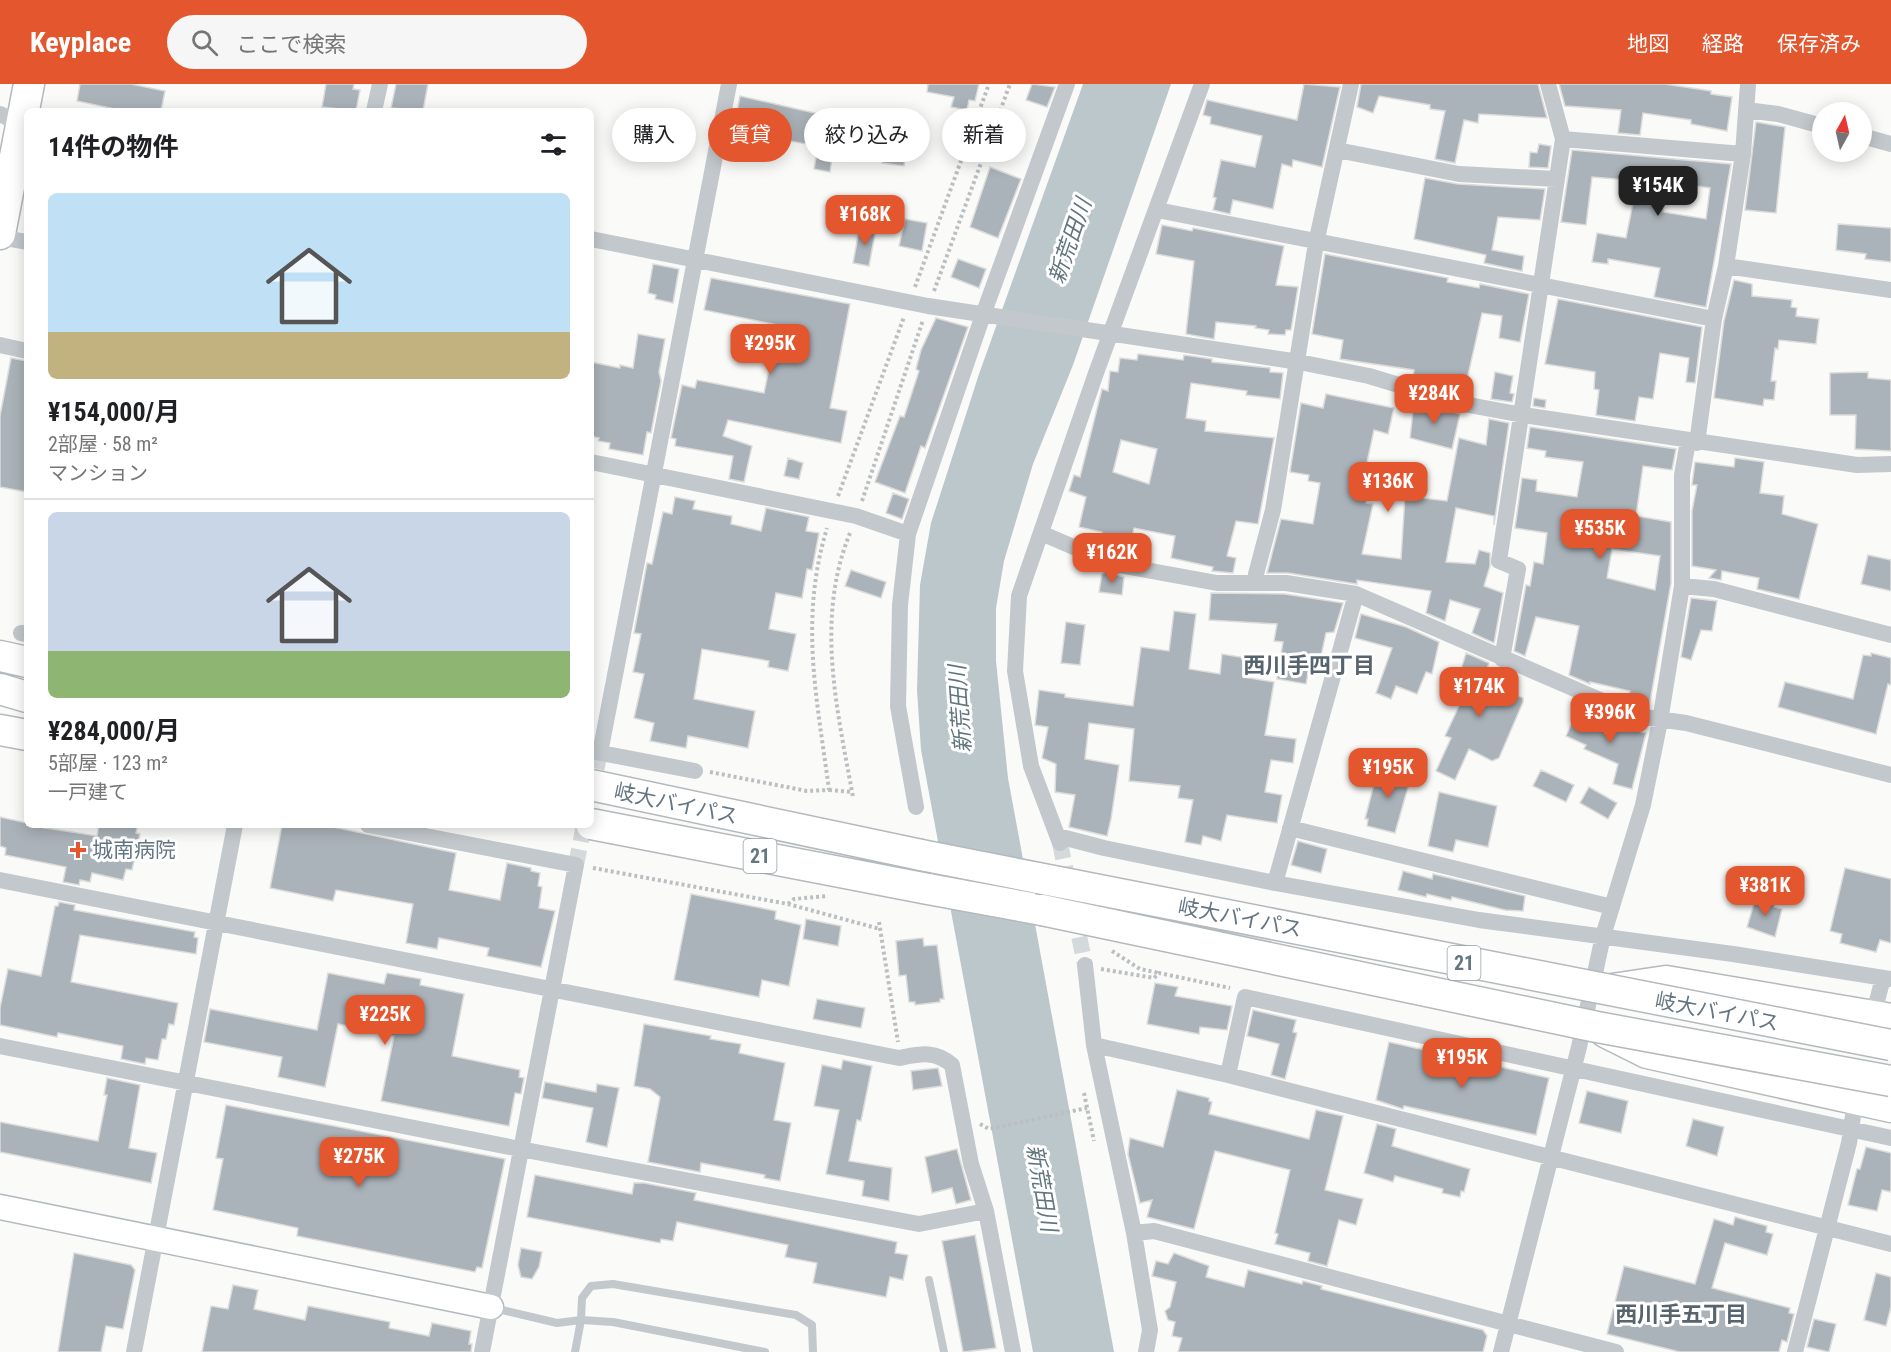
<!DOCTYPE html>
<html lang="ja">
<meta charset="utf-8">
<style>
:root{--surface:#fff;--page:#f6f6f6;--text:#202124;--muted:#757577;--line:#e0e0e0;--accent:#e4572e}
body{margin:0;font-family:"Roboto Condensed","Noto Sans JP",sans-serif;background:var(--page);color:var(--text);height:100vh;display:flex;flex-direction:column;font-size:22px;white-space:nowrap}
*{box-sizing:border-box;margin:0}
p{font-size:20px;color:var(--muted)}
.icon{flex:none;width:33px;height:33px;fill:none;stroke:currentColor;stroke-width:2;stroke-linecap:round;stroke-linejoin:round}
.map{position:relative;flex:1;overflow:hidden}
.side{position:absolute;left:24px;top:24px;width:570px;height:720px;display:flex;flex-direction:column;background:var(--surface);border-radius:9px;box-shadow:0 3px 15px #0003}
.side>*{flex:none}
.guide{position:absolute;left:612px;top:24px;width:570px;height:54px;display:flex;gap:12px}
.needle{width:39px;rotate:8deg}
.fabs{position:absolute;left:1812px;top:18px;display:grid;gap:12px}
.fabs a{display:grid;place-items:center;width:60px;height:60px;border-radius:50%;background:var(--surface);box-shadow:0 3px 15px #0003;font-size:30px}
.price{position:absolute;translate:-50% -51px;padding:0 14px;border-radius:12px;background:var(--accent);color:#fff;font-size:20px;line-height:39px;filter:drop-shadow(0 2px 3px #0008)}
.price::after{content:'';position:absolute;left:50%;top:36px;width:18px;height:14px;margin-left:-9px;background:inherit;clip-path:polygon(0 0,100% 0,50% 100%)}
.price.selected{background:#222;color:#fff}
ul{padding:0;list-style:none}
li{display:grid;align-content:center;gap:12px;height:318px;padding:0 24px}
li+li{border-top:2px solid var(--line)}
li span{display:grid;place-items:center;height:186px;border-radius:9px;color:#555}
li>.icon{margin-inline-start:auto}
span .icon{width:108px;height:108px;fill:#fffc;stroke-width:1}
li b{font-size:26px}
h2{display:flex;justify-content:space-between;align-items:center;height:72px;padding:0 24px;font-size:26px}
.tag{padding:0 21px;border-radius:27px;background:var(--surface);box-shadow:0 3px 15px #0003;font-size:21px;line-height:54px}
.tag.selected{background:var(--accent);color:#fff}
header{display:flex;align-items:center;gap:36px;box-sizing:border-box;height:84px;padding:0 30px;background:var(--accent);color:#fff}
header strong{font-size:28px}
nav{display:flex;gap:33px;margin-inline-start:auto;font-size:21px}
.search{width:420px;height:54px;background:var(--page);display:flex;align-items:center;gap:15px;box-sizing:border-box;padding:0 21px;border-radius:33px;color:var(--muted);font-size:22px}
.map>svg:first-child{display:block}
</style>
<header>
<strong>Keyplace</strong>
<div class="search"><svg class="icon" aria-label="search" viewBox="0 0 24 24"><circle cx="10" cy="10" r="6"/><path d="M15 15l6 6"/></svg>ここで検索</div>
<nav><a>地図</a><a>経路</a><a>保存済み</a></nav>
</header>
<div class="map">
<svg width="1891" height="1268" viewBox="0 0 1891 1268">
<rect width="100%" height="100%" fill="#fafaf8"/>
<path fill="#bbc7cb" d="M1083 0H1171L1073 281 1033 380 1004 477 996 524V577L1008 694 1114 1268H1033L921 666 917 606 920 501 931 439 979 290Z"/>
<path fill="#aab3b9" stroke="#dcdcda" stroke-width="1.5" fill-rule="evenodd" d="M80 0H131L165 7 161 27H124L77 17Z
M326 0H354L353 5 360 6 356 27 322 23Z
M396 0H428L423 27 391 24Z
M928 0H979L975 17 969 16 967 26 951 23 954 13 927 8Z
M1032 0 1055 3 1047 23 1026 16Z
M1304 0 1340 3 1322 83 1293 76 1292 83 1282 80 1273 125 1233 116 1230 130 1213 126 1216 114 1213 113 1221 76 1255 83 1262 52 1210 40 1211 33 1203 31 1207 16 1297 36Z
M1361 0H1538L1547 34 1479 30 1478 39 1464 36 1455 79 1435 75 1445 27 1430 25V21L1379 12 1373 29 1357 23Z
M1559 0H1665L1711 7V10L1732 13 1727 47 1691 40V36L1643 29 1640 51 1618 49 1621 26 1565 22Z
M740 12 854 38 914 47 910 70 906 69 904 82 882 79 884 71 834 60 830 88 814 85 818 62 756 51 757 49 734 44Z
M1756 38 1785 43 1776 129 1745 126Z
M1539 60 1551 62 1548 84 1529 83 1530 68 1537 69Z
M1572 66 1731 80 1706 223 1654 213 1660 184 1608 175V180L1592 178 1597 149 1626 154 1633 119 1626 118 1628 96 1592 93 1586 141 1561 138ZM1667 98 1710 104 1706 135 1663 128Z
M990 83 1021 95 998 154 970 143Z
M1425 94 1458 100 1545 105 1540 136 1498 133 1492 166 1524 172 1522 187 1484 179 1486 171 1414 155Z
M905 135 927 139 922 167 899 162Z
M1838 140 1891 144V178L1865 175 1866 170 1836 166Z
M860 141 876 144 869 182 853 179Z
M1162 141 1192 147 1193 144 1284 162 1276 201 1298 203 1291 246H1286L1285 251 1268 250 1269 246 1255 244 1256 242 1216 238 1214 255 1186 250 1194 177 1156 170Z
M1325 170 1448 194 1447 198 1479 204 1480 200 1529 210 1520 258 1499 254 1502 232 1482 229 1464 309 1413 294 1414 286 1340 275 1343 256 1312 250Z
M958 175 986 185 979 204 951 193Z
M653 180 679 185 673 219 655 215 656 211 648 209Z
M711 194 850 220 830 324 847 327 841 359 728 336 723 352 752 362 744 398 729 395 733 372 675 362 676 355 671 354 682 301 695 304 697 296 764 309 778 241 704 226Z
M1734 196 1752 200V212L1792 216 1791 223 1797 224 1796 232 1819 235 1816 260 1779 256 1778 265 1775 264 1771 297H1776L1774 316 1764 315 1763 322 1714 314 1724 237Z
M1558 215 1702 243 1695 299 1686 298 1689 274 1660 269 1653 315 1639 313 1635 337 1596 331 1599 306 1594 305 1595 288 1545 280Z
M936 234 968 243 925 364 921 362 905 409 875 398 900 332 904 333 919 287 916 285 921 266Z
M638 250 665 255 659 288 661 297 651 349 647 348 643 371 609 365 610 359 598 357 599 354 591 352V278L620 284V281L633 284Z
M1138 270 1183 276 1184 271 1212 275V278L1270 284V288L1283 289 1280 315 1246 311 1247 307 1191 299 1186 334 1206 337 1205 347 1274 354 1258 440 1236 437 1227 472 1236 474 1233 489 1212 487 1213 483 1171 474 1175 452 1134 444 1130 461 1101 454 1102 448 1079 443 1086 413 1069 407 1074 391 1080 393 1102 305 1108 307 1110 287 1118 288 1120 274 1137 276ZM1121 356 1157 365 1149 400 1113 388Z
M11 274 27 277V408L0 403V332Z
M1495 288 1513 292 1510 309 1514 310 1512 318 1491 315Z
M1868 288V294L1891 296V367L1855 365 1856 331H1830V289Z
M1326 310 1394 324 1388 350 1374 346 1366 383 1371 387 1366 419 1373 420 1362 470 1401 475 1405 412 1447 417 1459 354 1486 361 1489 335 1509 339 1494 441V432L1456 424 1446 478 1475 480 1479 466 1490 469V482L1484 502 1503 509 1494 559 1472 549 1480 525 1450 516 1445 537 1426 529 1431 507 1357 496V500L1288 489H1267L1281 435 1313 440 1320 399 1308 397 1309 391 1290 388 1301 319 1323 324Z
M1534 314 1546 316 1545 324 1533 322Z
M1409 315 1460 330 1452 365 1410 354 1414 319 1409 318Z
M1530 343 1676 365 1672 386 1643 382 1636 432 1671 438V499L1650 618 1628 613 1630 607 1590 598V600L1569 591 1579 542 1536 533 1525 572 1514 567 1526 501 1530 502 1534 478 1543 480 1547 449 1515 444 1522 394 1537 396 1536 407 1577 413 1583 378 1545 373 1546 367 1527 364ZM1612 465 1660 472 1655 506 1607 494Z
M788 374 803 379 799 395 784 392Z
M1735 374 1764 378 1760 409 1784 412 1782 430 1818 440 1799 515 1757 505 1759 494 1722 487 1721 496 1709 494 1716 486 1692 482V427L1697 401H1692L1695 378 1734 383Z
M893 409 909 415 902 435 886 429Z
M675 413 695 417 693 425 732 432 731 440 761 447 766 424 809 433 806 447 819 449 812 486 807 485 802 514 776 509 769 545 796 550 788 587 768 583 769 577 702 565 694 615 755 627 748 664 688 652 686 664 650 657 654 639 634 634 644 590 633 588 641 550 634 549 647 479 652 480 663 428 672 430Z
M1868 471 1891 476V507L1861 500Z
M851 486 886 498 881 514 845 502Z
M1106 488 1124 493 1122 511 1099 508 1102 490Z
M1211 509 1285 510 1343 519 1334 548 1326 549 1318 586 1309 584 1306 600 1277 595 1283 558 1274 557 1277 540 1209 536Z
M1691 514 1717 517 1712 547 1701 546 1691 576 1681 573Z
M1174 527 1196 530 1189 585 1220 590 1222 570 1246 574 1243 593 1274 598 1265 651 1296 655 1293 679 1271 676 1265 708 1282 711 1277 739 1227 731 1221 757 1203 752 1201 761 1185 758 1193 716 1178 714 1180 702 1129 697 1134 645 1089 639 1085 675 1119 681 1111 735 1107 752 1069 743 1075 711 1055 708 1056 680 1042 674 1048 643 1035 641 1039 606 1065 610V613L1133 622 1141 563 1169 567Z
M1361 530 1406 543 1439 558 1432 590 1426 588 1417 610 1396 602 1391 615 1376 609 1392 564 1355 554Z
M1066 538 1085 541 1080 581 1061 579Z
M1466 569 1489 579 1484 594 1507 604 1505 606 1523 614V618L1499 674 1492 677 1469 665 1455 696 1436 687 1451 654 1445 652 1468 603 1457 599Z
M1871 569 1891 574V601L1888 600 1876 650 1778 623 1785 598 1853 615 1863 571 1871 572Z
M1579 623 1627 644 1646 649 1632 705 1613 700 1618 680 1584 665 1586 661 1566 652Z
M1379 681 1412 689 1395 749 1367 742 1368 735H1365Z
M1541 686 1574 701 1566 718 1533 702Z
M1589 703 1617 719 1608 735 1580 719Z
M1439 708 1497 722 1488 763 1456 756 1453 768 1428 762Z
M0 733 27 739V741L97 752 99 741H138L136 749 140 750 132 786 126 785 123 796 92 789 90 798 80 796 79 801 63 798 66 783 5 771 6 764 0 762Z
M282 741H324L456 769 449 806 500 816 507 779 531 784V787L540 789 538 802 542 803 539 824 555 827 541 883 487 872 489 864 439 854 437 865 406 859 413 820 336 806 333 817 270 804Z
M1298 757 1327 765 1321 789 1291 781Z
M1845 784 1891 795V859L1880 856 1876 868 1840 859 1842 850 1830 847Z
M1403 787 1432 795 1433 790 1525 812 1523 827 1505 826 1452 813 1451 816 1427 810 1426 813 1398 806Z
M691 810 776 827 775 835 801 841 789 902 762 896 759 913 674 896Z
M1756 813 1775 818 1774 823 1782 825 1775 853 1747 843Z
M59 818 75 821 74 826 195 848 194 853 198 854 196 870 80 851 71 898 178 919 174 941 169 940 166 955H162L158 976 146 974 145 980 121 975 123 962 58 949 57 953 0 941V924L8 885 41 892 55 822H58Z
M806 835 841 842 838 862 803 855Z
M923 854 924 862 937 861 944 915H940V918L915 921V918H909L906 891 899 892 896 857Z
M328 889 384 900 387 889 421 895 420 901 464 910 452 972 520 986 519 993 524 994 521 1010 515 1009 509 1042 381 1017 394 952 338 940 325 1003 278 993 282 973 204 958 210 925 317 946Z
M1155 899 1178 903 1175 912 1232 922 1227 946 1200 943 1199 950 1147 940Z
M817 915 865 924 861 944 813 935Z
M1253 926 1296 936 1293 948 1297 949 1285 995 1271 991 1279 960 1247 952Z
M644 940 711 952 710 955 741 960 739 969 785 979 774 1036 791 1039 780 1097 764 1094 765 1091 701 1079 700 1088 648 1078 660 1013 650 1005 634 1002Z
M1389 958 1549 994 1536 1051 1404 1022 1403 1025 1376 1016Z
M843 976 872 982 861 1037 857 1036 849 1077 892 1084 889 1117 862 1112 864 1097 826 1090 839 1026 814 1022 822 981 841 985Z
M938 984 942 1002 913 1006 911 987Z
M107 994 140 1001 129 1064 157 1069 151 1099 0 1068V1038L98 1057 107 1011H104Z
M545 998 596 1008 597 1000 619 1004 607 1063 586 1058 593 1024 542 1014Z
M1177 1006 1209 1014V1017L1212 1018 1209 1030 1309 1055 1316 1026 1343 1032 1325 1106 1363 1115 1356 1141 1339 1136 1327 1182 1308 1177 1310 1169 1275 1160 1278 1150 1275 1149 1290 1086 1215 1067 1194 1145 1147 1133 1152 1116 1140 1119 1128 1070 1130 1054 1163 1063Z
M1587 1007 1628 1017 1621 1049 1579 1039Z
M226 1021 505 1075 482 1184 477 1183 475 1188 297 1152 298 1144 213 1126 223 1075 216 1074Z
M1693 1035 1724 1043 1717 1072 1686 1062Z
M1377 1040 1396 1045 1392 1062 1470 1085 1464 1108 1461 1107 1460 1113 1442 1109 1443 1105 1395 1092 1393 1098 1364 1089Z
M1866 1063 1891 1069V1108L1882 1106 1877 1127 1848 1121 1857 1085H1860Z
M957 1065 971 1116 956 1120 952 1104 932 1109 925 1073Z
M535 1091 632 1110 634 1099H644L696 1109 694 1116 897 1158 895 1169 908 1171 903 1196 890 1193 886 1213 813 1199 817 1179 785 1173 788 1161 677 1138 673 1157 661 1155 660 1159 527 1133Z
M1735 1133 1767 1142 1766 1148 1773 1150 1767 1171 1725 1159 1712 1204 1790 1224 1789 1229 1794 1230 1787 1258 1782 1256 1779 1268H1680L1607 1250 1624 1182 1695 1200 1714 1135 1733 1141Z
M975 1151 996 1264 963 1268 942 1157Z
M521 1164 542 1168 539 1183 532 1195 521 1193 518 1181Z
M74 1169 131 1181 135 1186 123 1245 106 1242 101 1268H58Z
M1174 1169 1209 1182 1206 1193 1244 1203 1248 1186 1302 1200 1303 1197 1322 1202 1321 1205 1483 1246 1487 1252 1483 1268H1178L1182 1254 1172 1252 1175 1238 1168 1236 1165 1227 1170 1223 1176 1198 1152 1192 1156 1177 1168 1180Z
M1876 1189 1891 1193V1223L1886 1242 1864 1236Z
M233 1201 258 1206 254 1225 305 1236 308 1222 390 1238 389 1244 429 1252 432 1239 471 1247 469 1260H472L471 1268H202L211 1222 228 1225Z
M1814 1235 1836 1240 1829 1268 1807 1263Z"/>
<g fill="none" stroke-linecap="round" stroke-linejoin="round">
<path stroke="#d5d9db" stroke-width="16" stroke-dasharray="16 8" stroke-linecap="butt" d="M591 708 600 669
M1060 759 1085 881
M576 781 584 741"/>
<defs>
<path id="secondary" d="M0 1123 491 1223"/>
<path id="highway" d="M0 150 29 0
M0 572 27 578
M0 605 27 613
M0 646 27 651
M921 771 1038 794
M928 805 1042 826
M1612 905 1666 897 1891 935
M1605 948 1647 969 1891 1023"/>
</defs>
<use href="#secondary" stroke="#b3babf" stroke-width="27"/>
<use href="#highway" stroke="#b4b9bd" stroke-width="33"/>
<path stroke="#bbbfc2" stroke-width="4" stroke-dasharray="3 3" stroke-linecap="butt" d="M915 203 989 0
M934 207 1010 0
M838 412 904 233
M862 417 923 236
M850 449C815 535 837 625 853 713
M710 688 807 707 829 706C817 614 799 536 827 444
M829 706 852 708
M593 784 788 820 880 845
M788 820 794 815 828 812
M879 838 898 958
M1112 867 1140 885 1159 889
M1101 885 1154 894 1159 889 1230 904
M1084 1009 1094 1057
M980 1040 989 1045 1087 1024"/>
<path stroke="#c3c8cc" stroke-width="8" d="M929 1196 944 1268
M494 1224 557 1239 581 1236 575 1268
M765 1268 613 1238 581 1236 582 1214 591 1202 613 1200 796 1231 812 1241 813 1268"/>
<path stroke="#c3c8cc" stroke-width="16" d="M1746 26 1778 30 1822 42
M374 27 380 0
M0 30 26 43
M1862 52 1891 60
M1563 55 1743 70
M1337 66 1459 90 1556 95
M1157 126 1714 235
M0 153 27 158
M591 155 928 222 1299 278 1369 292 1458 319 1523 331 1857 381 1891 380
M1726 182 1891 206
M0 261 27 267
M1697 359 1714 235 1726 182 1743 70 1748 0
M591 378 856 432 908 450
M1041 449 1113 480 1217 499H1286L1356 510 1637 632 1686 639 1891 691
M1256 499V490L1273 426 1316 159 1351 0
M1682 502 1714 505 1891 551
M21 549 27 550
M1502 575 1518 485 1499 477 1563 55 1548 0
M591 667 695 687
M600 669 729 0
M916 723 898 622 900 521 908 450 983 231 1067 0
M368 741 576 781 482 1268
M1290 744 1612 823
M1058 752 1104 764 1275 799 1479 836 1733 870 1891 895
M1060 759 1031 682 1015 587 1019 512 1096 289 1202 0
M0 796 899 974C920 970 935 966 952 981L971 1080 986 1127 1013 1268
M1275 799 1356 510
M1085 881 1094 961 1134 1149 1150 1246 1146 1268
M1877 917 1883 894
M1094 961 1228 991 1891 1160
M0 962 520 1065 919 1140 986 1127
M1228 991 1245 913 1891 1054
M1134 1149 1154 1147 1616 1268
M134 1268 235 741
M1501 1268 1579 963 1603 852 1643 721 1660 637 1682 502V391L1688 357
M1795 1268 1849 1059 1854 1025"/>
<use href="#secondary" stroke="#fff" stroke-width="24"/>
<use href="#highway" stroke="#fff" stroke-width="30"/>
<defs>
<path id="highway-bridge" d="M591 701 921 771
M591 740 928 805
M1038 794 1891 961
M1042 826 1597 943 1891 997"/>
</defs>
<use href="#highway-bridge" stroke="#b4b9bd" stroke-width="33" stroke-linecap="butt"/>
<use href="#highway-bridge" stroke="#fff" stroke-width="30"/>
</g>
<path fill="#e4572e" stroke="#fff" stroke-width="2" d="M75 757h6v6h6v6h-6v6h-6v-6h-6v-6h6z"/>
<g text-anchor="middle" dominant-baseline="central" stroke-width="6" stroke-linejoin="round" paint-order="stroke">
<g fill="#fff" stroke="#939fa8" stroke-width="1.5">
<rect x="743.5" y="755" width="33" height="34" rx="4.5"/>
<rect x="1447.5" y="862" width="33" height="34" rx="4.5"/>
</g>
<g font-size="20" font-weight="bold" fill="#657683">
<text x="760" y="772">21</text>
<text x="1464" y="879">21</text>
</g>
<g font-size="21" fill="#657683" stroke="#fff">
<text transform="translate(676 720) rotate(12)">岐大バイパス</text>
<text transform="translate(1240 834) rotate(11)">岐大バイパス</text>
<text transform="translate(1717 928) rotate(11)">岐大バイパス</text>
</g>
<g font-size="21" fill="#657683" stroke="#fff" text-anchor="start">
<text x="92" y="766">城南病院</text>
</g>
<g font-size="22" font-style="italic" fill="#60757c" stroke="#fff">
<text transform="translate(1070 157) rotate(-71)">新荒田川</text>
<text transform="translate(960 625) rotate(-94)">新荒田川</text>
<text transform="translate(1042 1104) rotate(80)">新荒田川</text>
</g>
<g font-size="22" font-weight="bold" fill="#57646e" stroke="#fff">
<text x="1309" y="581">西川手四丁目</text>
<text x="1681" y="1230">西川手五丁目</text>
</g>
</g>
</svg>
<div class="fabs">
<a><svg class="needle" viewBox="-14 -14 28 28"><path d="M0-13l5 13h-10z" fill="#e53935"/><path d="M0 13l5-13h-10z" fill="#757577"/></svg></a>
</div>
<b class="price selected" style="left:1658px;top:133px">¥154K</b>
<b class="price" style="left:865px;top:162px">¥168K</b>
<b class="price" style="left:770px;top:291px">¥295K</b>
<b class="price" style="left:1434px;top:341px">¥284K</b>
<b class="price" style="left:1388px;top:429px">¥136K</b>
<b class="price" style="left:1600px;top:476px">¥535K</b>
<b class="price" style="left:1112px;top:500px">¥162K</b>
<b class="price" style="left:1479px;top:634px">¥174K</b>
<b class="price" style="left:1610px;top:660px">¥396K</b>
<b class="price" style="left:1388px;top:715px">¥195K</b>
<b class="price" style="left:1765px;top:833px">¥381K</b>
<b class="price" style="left:385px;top:962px">¥225K</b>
<b class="price" style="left:1462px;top:1005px">¥195K</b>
<b class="price" style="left:359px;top:1104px">¥275K</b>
<div class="guide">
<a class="tag">購入</a>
<a class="tag selected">賃貸</a>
<a class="tag">絞り込み</a>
<a class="tag">新着</a>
</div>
<section class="side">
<h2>14件の物件<svg class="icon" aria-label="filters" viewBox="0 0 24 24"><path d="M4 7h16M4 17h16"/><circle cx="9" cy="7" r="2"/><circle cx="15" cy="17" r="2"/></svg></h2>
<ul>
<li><span style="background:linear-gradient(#bfe0f5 75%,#c2b280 0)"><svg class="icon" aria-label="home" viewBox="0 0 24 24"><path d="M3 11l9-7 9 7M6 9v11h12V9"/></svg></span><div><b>¥154,000/月</b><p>2部屋 · 58 m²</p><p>マンション</p></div></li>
<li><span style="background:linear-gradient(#c9d6e8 75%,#8fb573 0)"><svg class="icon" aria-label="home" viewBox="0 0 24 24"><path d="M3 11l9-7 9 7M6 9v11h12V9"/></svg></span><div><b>¥284,000/月</b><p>5部屋 · 123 m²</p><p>一戸建て</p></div></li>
</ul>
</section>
</div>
